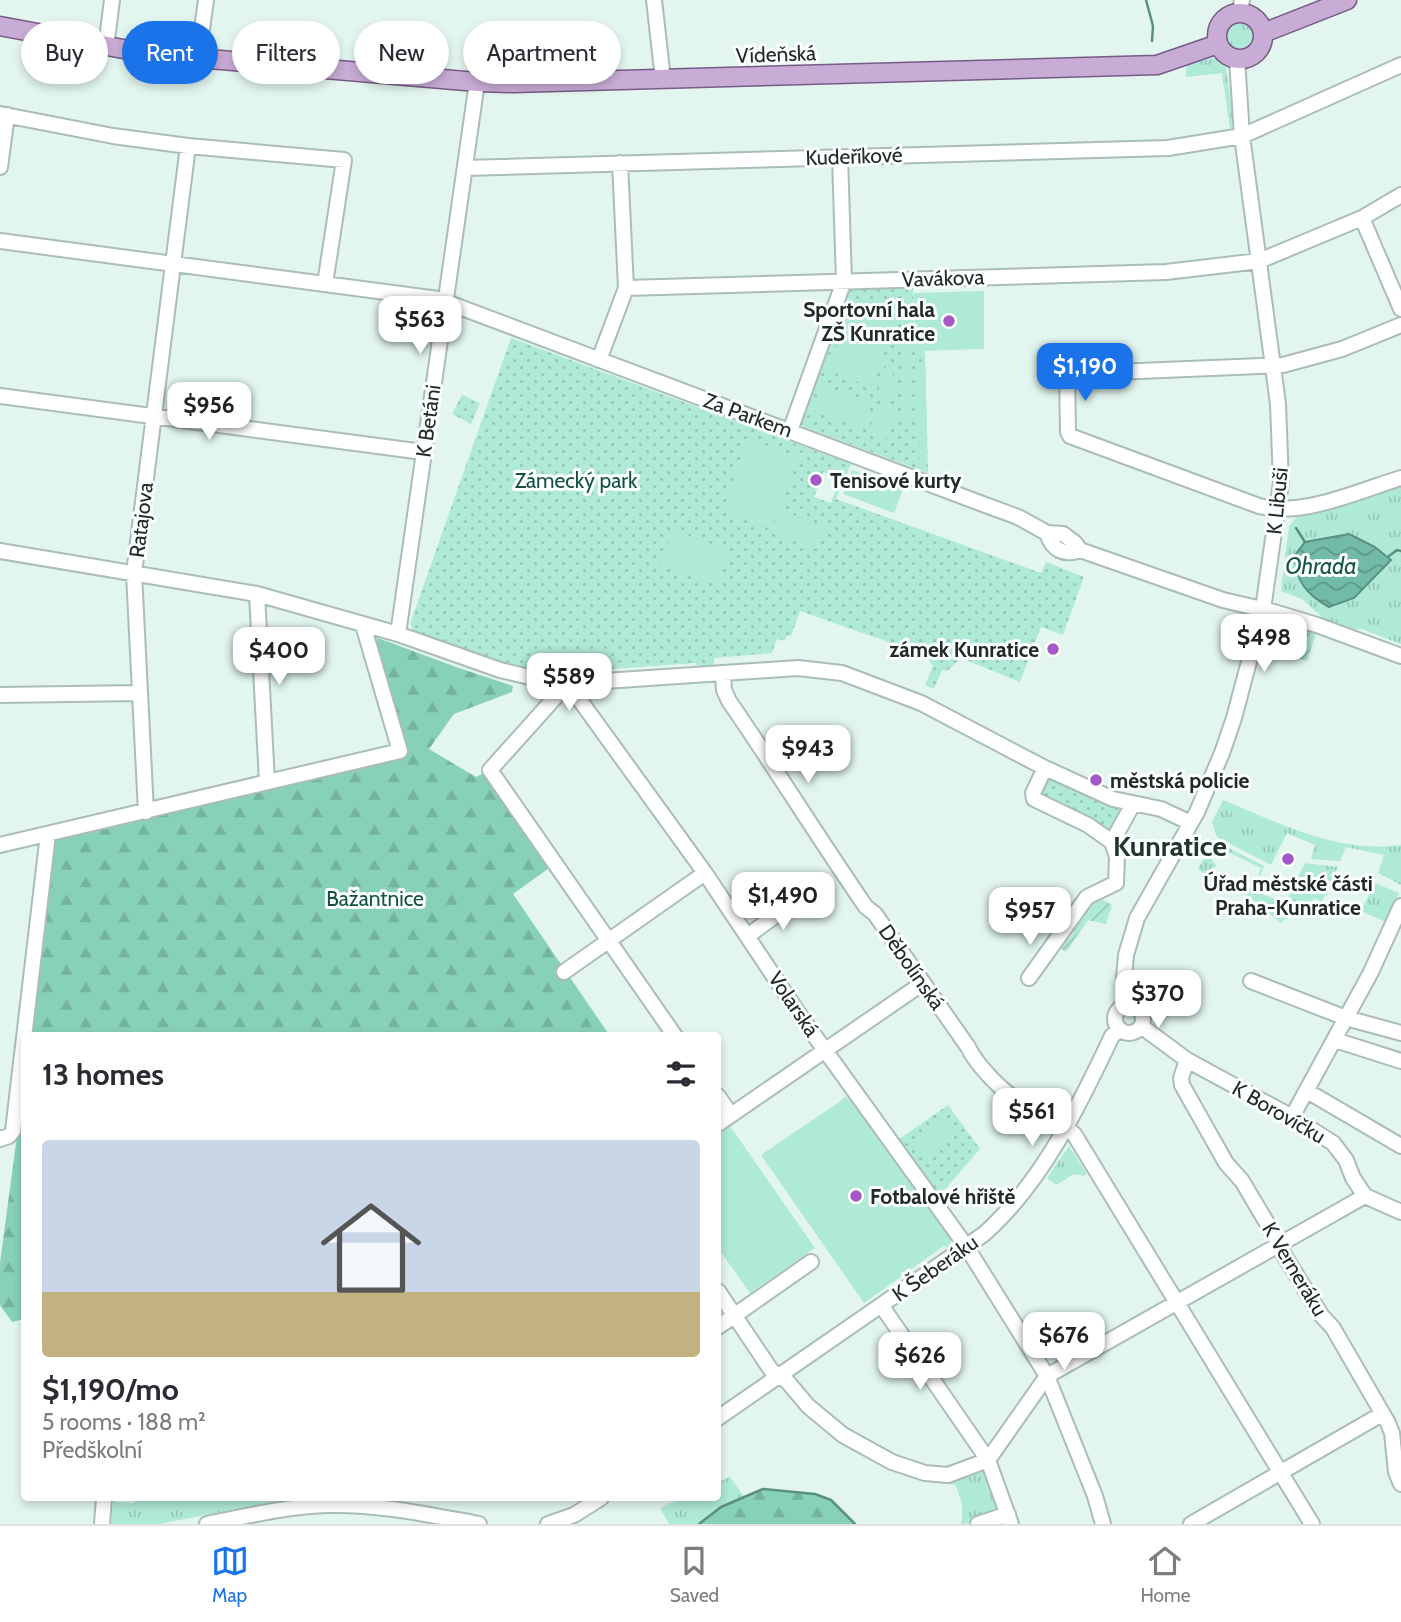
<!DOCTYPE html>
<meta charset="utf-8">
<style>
:root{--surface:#fff;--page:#f7f7f7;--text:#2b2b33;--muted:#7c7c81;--line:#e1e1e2;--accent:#1a73e8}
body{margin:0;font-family:Cabin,sans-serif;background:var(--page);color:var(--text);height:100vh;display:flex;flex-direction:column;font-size:26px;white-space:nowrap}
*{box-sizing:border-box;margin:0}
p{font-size:23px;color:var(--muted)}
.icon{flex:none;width:38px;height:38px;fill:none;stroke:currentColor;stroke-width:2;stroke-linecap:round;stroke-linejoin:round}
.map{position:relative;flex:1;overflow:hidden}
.side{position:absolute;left:21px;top:1032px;width:700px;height:469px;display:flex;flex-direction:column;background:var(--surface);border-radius:7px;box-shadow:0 4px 10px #0003}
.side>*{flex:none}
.hud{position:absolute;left:21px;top:21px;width:700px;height:63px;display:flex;gap:14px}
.price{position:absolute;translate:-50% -60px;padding:0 16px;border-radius:14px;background:#fff;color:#222;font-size:23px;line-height:46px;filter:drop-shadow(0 2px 4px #0008)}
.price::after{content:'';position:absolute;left:50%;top:42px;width:21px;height:16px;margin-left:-10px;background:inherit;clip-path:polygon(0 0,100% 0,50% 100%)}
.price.current{background:var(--accent);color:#fff}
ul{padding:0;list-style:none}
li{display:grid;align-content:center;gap:14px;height:371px;padding:0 21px}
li+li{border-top:2px solid var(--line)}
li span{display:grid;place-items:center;height:217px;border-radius:7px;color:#555}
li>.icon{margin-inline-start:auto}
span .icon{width:126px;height:126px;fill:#fffc;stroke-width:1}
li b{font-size:30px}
h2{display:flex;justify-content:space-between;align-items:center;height:84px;padding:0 21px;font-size:30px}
.chip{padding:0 24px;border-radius:32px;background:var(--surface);box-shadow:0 4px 10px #0003;font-size:24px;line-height:63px}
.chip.current{background:var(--accent);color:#fff}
.tab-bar{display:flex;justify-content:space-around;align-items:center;height:98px;border-top:2px solid var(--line);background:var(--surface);font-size:19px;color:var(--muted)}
.tab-bar a{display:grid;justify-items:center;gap:4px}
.tab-bar .current{color:var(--accent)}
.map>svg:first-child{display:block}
</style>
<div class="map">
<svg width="1401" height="1524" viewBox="0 0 1401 1524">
<defs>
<pattern id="grass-tufts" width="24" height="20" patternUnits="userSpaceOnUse" patternTransform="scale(1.75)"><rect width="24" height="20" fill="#afe9d7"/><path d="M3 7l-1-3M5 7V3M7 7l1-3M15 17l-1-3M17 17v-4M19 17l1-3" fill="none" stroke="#96c8b9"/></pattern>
<pattern id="forest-firs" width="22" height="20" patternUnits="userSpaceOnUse" patternTransform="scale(1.75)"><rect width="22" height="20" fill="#87d0ba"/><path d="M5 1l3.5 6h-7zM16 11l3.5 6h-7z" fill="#74b3a0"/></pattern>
<pattern id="park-dots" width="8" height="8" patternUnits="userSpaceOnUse" patternTransform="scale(1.75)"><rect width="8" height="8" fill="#afe9d7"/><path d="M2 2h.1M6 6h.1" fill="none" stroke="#96c8b9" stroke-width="1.8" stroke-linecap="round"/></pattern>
<pattern id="garden-furrows" width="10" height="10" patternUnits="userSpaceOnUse" patternTransform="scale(1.75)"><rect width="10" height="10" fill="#afe9d7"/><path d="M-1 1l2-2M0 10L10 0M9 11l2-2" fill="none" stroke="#96c8b9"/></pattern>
<pattern id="water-waves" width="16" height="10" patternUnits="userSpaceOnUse" patternTransform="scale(1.75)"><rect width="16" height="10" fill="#72bba6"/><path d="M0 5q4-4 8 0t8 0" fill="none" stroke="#5d9887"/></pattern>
</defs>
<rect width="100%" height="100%" fill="#e2f6ef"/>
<path fill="url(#grass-tufts)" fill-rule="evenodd" d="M1224 37a15 15 0 1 1 30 0a15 15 0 1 1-30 0Z
M1213 58 1217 59 1226 68 1235 131 1231 135 1222 73 1186 77V68L1189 64Z
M1401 485V644L1362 629 1351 630 1330 624 1302 599 1281 591 1289 526 1297 517ZM1349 534 1375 547 1391 560 1354 598 1329 607 1305 542Z
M1223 800C1279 823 1338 854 1401 845V885L1378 873 1384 855 1346 847 1340 861 1311 859 1315 845 1287 833 1271 865 1217 837 1212 822Z
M1211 839 1264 866 1260 876 1258 875 1261 868 1224 850 1220 857 1213 848 1202 842Z
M1207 853 1216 865 1213 871 1222 876 1217 884 1198 869Z
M1305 863 1338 867 1327 895H1325L1322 902 1314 898 1307 913 1296 908 1281 923 1239 888 1241 885 1285 903Z
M1375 883 1399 893 1386 922 1361 911Z
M1069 1146 1087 1174 1084 1176 1074 1174 1056 1185 1047 1178Z
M983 1468 998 1508C991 1520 974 1523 961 1524 964 1508 962 1499 955 1485L943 1483Z
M730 1477 745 1498 720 1507 699 1524H669L660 1508 682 1498H718V1482Z
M113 1498H116V1502L134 1503 135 1498H294L159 1524H111Z"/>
<path fill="url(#forest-firs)" d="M378 638 456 667 513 686 512 692 454 714 429 749 476 777 490 770 556 863 513 894 610 1036H24V1319L12 1322 0 1305V1263L17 1136 13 1131 48 834 404 750 374 641Z
M760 1490 815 1494 831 1501 856 1524H699L721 1507Z"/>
<path fill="url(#park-dots)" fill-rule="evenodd" d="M913 286 915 349 925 350 928 473 799 425 850 288Z
M511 338 851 464 836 499 1041 573 1046 562 1084 577 1063 635 1041 627 1020 682 961 658 947 671 942 670 934 689 925 685 933 666 925 655 800 611 791 636 787 635 785 641 777 639 772 653 714 658V665L697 667 696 663 568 672 533 671 492 663 421 635 414 631 410 624ZM823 472 840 478 831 503 814 497Z
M462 395 480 403 471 424 452 414Z
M1047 776 1121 809 1122 814 1112 831 1044 799 1040 792Z
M948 1105 980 1149 946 1188 936 1195 898 1140Z"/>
<path fill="url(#garden-furrows)" d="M1297 627 1316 633 1307 661 1282 654 1283 651 1303 655 1305 647 1298 645 1300 638 1296 637Z
M1098 897 1112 905 1106 924 1088 920 1066 952 1055 945 1063 934 1070 938 1074 932 1071 929 1081 919 1077 915Z"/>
<path fill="#afe9d7" d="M984 291V349L915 351 914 293Z
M855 298 898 314 871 387 827 370Z
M903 344H908V424H903Z
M917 362H925L927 460 920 461Z
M887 363H890L898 396 884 398 877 395Z
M822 385 871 404 861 428 813 410Z
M879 405 896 412 885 441 867 434Z
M749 439 798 457 771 529 722 511Z
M852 470 903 489 894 513 843 494Z
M780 510 825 527 816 549 771 532Z
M673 530 729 550 717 585 660 564Z
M845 1096 866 1116 952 1237 950 1245 947 1248 944 1246 864 1303 761 1155 842 1100Z
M942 1118 956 1135 926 1160 913 1141Z
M730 1126 815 1248 750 1293 718 1248V1135Z"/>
<path fill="url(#water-waves)" stroke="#5a9080" stroke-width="2" d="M1349 534 1375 547 1391 560 1354 598 1329 607C1307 595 1295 581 1295 555L1305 542Z"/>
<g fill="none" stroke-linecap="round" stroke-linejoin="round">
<path stroke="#5a9080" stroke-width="2.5" d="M1146 0 1153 26 1152 41
M1296 528 1305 542
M1389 556 1397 550 1401 551
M699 1524 721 1507 763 1489 815 1494 831 1500 855 1524"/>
<defs>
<path id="minor" d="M654 0 663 79
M1240 12 1242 0
M106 47 112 0
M198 58 206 0
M0 114 113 136 188 146 344 160 325 284
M0 167 7 115
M465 168 1168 148 1242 136 1401 65
M1362 218 1401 309
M0 241 438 299 980 503 1018 517 1047 533 1063 534 1075 543 1080 550 1223 600 1274 612 1317 625 1401 656
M626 288 1166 272 1259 261 1362 218 1401 195
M1401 325 1342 349 1283 365 1067 374 1068 432 1070 436 1259 506C1304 517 1358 491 1401 478
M599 360 626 288 620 163
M0 396 423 452
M790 431 844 281 840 157
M1047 533C1052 550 1064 556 1080 550
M0 551 257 594 398 634 500 670 559 684
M257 594 267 782
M398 634 477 82
M723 673 724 690 729 701C776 769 819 839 866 907L875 914 968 1047C977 1066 1003 1092 1021 1103 1039 1114 1059 1120 1074 1134L1312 1524
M575 683 798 668 842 673 921 703 1045 768 1113 799 1161 809 1191 823
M560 692 490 770 675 1036
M574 692 705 873 801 1017 966 1246 1047 1376 1095 1496 1103 1524
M0 695 140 693
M1045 768 1033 793 1034 799 1088 825 1112 842
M146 812 134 573 188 146
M0 845 400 751 363 625
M749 935 798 899
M564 972 705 873
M1029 978 1087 897 1116 883 1117 857 1112 842 1133 804
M1251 981 1346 1018 1401 1033
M1129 1005 1124 977 1126 955 1137 918 1197 812 1222 753 1234 718 1263 609 1281 483 1278 404 1242 136 1237 59
M1115 1019a14 14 0 1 1 28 0a14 14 0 1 1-28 0Z
M1141 1026 1187 1060 1292 1117 1333 1143 1346 1160 1353 1178 1365 1196 1401 1212
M1335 1040 1401 1061
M1187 1060 1181 1078 1182 1085 1226 1163 1242 1181 1280 1245 1284 1255 1321 1315 1333 1328 1388 1423 1392 1433 1396 1472 1401 1484
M1307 1091 1401 1146
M718 1096 731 1115
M1292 1117 1371 972 1401 906
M718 1124 923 983
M0 1139 9 1136 13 1131 48 834
M718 1291 771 1370 787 1381 808 1406 843 1435 892 1462 925 1473 948 1475 988 1460
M881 1305 988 1460 1011 1524
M718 1327 811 1262
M718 1418 984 1234C1042 1183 1080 1104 1112 1036L1120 1029
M988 1460 1047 1376 1365 1196
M102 1524 104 1498
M207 1524C247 1516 288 1506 329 1505 380 1504 430 1515 479 1524
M548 1524 574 1515 601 1498
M978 1524 1008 1514
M1191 1524 1382 1414"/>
<path id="major" d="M1217 36a23 23 0 1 1 46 0a23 23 0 1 1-46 0Z
M0 26 150 54 477 82 513 83 1157 65 1218 44
M1263 33 1347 0"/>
</defs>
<use href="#minor" stroke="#aabdb6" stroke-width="18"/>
<use href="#major" stroke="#775b87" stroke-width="21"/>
<use href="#minor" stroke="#fff" stroke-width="14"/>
<use href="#major" stroke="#c9acd6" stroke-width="18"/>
</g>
<g fill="#a556c7" stroke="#fbfffe" stroke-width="2.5">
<circle cx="949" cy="321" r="7"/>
<circle cx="816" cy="480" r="7"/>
<circle cx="1053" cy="649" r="7"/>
<circle cx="1096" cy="780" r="7"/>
<circle cx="1288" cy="859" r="7"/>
<circle cx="856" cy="1196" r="7"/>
</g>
<g text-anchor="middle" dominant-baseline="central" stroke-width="6" stroke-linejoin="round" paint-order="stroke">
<g font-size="21" fill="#222a27" stroke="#fbfffe">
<text transform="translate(776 54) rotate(-2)">Vídeňská</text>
<text transform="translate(854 156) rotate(-2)">Kudeříkové</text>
<text transform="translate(943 278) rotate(-2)">Vavákova</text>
<text transform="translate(748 415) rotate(20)">Za Parkem</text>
<text transform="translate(428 421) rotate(-82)">K Betáni</text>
<text transform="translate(1277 501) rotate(-84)">K Libuši</text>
<text transform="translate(141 520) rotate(-83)">Ratajova</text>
<text transform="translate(912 967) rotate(55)">Děbolínská</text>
<text transform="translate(794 1004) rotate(56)">Volarská</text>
<text transform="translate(1279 1112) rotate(30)">K Borovíčku</text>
<text transform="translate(935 1268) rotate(-35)">K Šeberáku</text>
<text transform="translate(1295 1269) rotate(59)">K Verneráku</text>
</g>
<g font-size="21" font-weight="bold" fill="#222a27" stroke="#fbfffe" text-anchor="start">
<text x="935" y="309" text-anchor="end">Sportovní hala<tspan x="935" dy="24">ZŠ Kunratice</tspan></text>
<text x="830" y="480">Tenisové kurty</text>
<text x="1039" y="649" text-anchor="end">zámek Kunratice</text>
<text x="1110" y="780">městská policie</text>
<text x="1288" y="883" text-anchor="middle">Úřad městské části<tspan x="1288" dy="24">Praha-Kunratice</tspan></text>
<text x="870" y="1196">Fotbalové hřiště</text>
</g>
<g font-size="21" fill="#145143" stroke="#fbfffe">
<text x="576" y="480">Zámecký park</text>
<text x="375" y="898">Bažantnice</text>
</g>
<g font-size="23" font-style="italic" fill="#185446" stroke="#fbfffe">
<text x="1321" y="566">Ohrada</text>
</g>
<g font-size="28" font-weight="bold" fill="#23332e" stroke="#fbfffe">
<text x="1170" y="846">Kunratice</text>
</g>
</g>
</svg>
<b class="price" style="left:420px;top:356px">$563</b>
<b class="price current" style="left:1085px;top:403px">$1,190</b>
<b class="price" style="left:209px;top:442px">$956</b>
<b class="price" style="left:1264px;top:674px">$498</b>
<b class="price" style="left:279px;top:687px">$400</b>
<b class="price" style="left:569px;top:713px">$589</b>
<b class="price" style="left:808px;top:785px">$943</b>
<b class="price" style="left:783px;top:932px">$1,490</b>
<b class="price" style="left:1030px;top:947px">$957</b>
<b class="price" style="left:1158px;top:1030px">$370</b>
<b class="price" style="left:1032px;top:1148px">$561</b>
<b class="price" style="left:1064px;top:1372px">$676</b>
<b class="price" style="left:920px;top:1392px">$626</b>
<div class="hud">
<a class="chip">Buy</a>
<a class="chip current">Rent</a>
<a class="chip">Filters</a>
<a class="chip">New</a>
<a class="chip">Apartment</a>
</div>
<section class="side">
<h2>13 homes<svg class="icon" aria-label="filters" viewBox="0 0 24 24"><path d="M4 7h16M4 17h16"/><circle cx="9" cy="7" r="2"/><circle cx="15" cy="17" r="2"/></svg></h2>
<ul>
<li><span style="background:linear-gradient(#c9d6e8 70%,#c2b280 0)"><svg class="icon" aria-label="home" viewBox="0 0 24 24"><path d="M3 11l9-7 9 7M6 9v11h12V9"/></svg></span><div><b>$1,190/mo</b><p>5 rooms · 188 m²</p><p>Předškolní</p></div></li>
</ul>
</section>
</div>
<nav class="tab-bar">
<a class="current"><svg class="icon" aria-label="map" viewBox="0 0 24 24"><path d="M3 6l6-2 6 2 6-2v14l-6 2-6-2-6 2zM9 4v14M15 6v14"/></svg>Map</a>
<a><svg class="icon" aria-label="saved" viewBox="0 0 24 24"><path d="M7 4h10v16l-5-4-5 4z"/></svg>Saved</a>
<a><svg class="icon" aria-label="home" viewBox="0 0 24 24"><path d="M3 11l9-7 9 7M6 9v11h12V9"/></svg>Home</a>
</nav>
